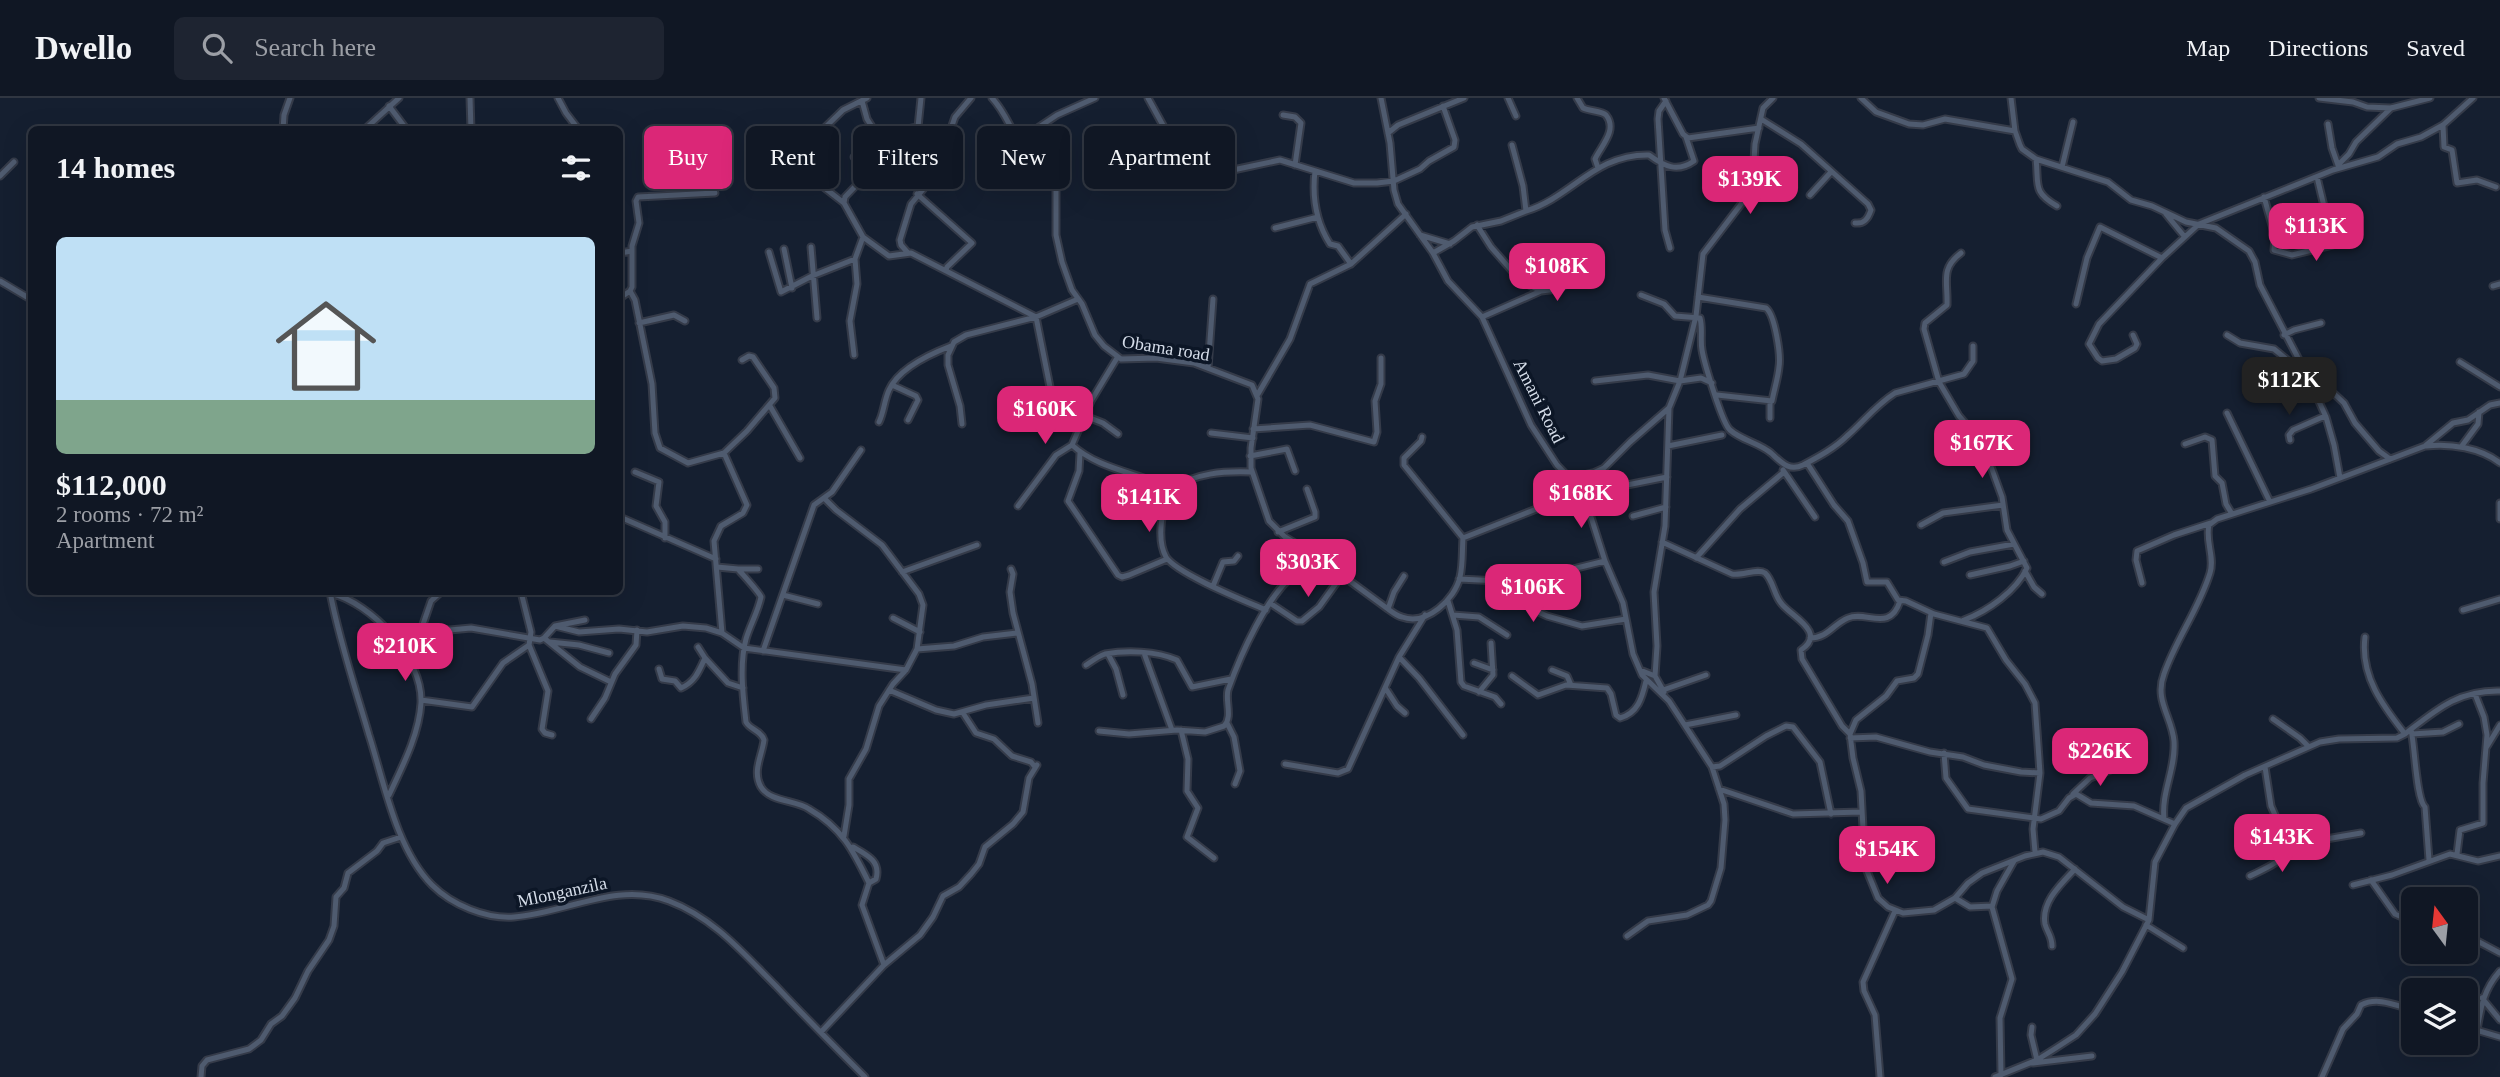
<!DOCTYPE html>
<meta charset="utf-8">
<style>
:root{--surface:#101724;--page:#1e2431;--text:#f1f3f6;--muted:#9c9fa6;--line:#303641;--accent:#db2777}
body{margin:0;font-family:Georgia,serif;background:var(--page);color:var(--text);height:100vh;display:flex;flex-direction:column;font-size:26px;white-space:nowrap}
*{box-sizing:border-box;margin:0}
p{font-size:23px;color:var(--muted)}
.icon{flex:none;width:38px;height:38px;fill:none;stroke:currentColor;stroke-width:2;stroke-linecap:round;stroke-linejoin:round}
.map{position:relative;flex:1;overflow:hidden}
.panel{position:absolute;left:28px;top:28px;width:595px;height:469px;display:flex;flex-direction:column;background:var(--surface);border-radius:10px;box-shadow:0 7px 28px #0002,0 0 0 2px var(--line)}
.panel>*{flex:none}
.hud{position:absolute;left:644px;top:28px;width:665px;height:63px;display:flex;gap:14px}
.needle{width:46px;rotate:345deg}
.buttons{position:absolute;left:2401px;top:789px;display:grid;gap:14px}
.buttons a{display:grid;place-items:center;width:77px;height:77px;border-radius:10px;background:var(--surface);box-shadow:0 7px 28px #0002,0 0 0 2px var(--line);font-size:35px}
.price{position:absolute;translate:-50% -60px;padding:0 16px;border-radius:14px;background:var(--accent);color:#fff;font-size:23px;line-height:46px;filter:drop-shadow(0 2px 4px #0008)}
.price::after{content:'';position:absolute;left:50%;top:42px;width:21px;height:16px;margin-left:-10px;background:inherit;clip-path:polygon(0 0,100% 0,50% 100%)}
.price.selected{background:#222;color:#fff}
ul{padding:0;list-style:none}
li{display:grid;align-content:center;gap:14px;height:371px;padding:0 28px}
li span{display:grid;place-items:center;height:217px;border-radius:10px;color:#555}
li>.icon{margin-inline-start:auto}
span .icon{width:126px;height:126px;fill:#fffc;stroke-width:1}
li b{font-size:30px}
h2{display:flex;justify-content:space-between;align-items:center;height:84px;padding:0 28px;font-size:30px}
.pill{padding:0 24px;border-radius:10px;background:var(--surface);box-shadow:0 7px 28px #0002,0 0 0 2px var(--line);font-size:24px;line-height:63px}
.pill.selected{background:var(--accent);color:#fff}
header{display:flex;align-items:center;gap:42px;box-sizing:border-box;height:98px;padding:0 35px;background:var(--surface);border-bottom:2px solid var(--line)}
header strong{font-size:33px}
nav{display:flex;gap:38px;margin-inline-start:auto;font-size:24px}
.search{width:490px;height:63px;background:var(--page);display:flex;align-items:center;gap:18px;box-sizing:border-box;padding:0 24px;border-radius:10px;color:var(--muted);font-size:26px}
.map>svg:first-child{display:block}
</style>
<header>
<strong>Dwello</strong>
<div class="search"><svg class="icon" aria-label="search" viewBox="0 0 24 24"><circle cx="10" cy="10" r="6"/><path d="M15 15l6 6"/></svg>Search here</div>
<nav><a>Map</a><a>Directions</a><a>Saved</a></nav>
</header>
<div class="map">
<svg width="2500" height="979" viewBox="0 0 2500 979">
<rect width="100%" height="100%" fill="#151f30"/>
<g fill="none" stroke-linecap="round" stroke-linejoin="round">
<defs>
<path id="minor" d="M470 0 471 32
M558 0 566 15 579 32
M992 0C1008 17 1013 40 1029 56 1038 66 1051 72 1056 84V137L1062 164 1072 192 1082 206 1095 237 1104 248 1121 261 1156 260 1194 265 1252 287 1258 301 1251 350V370L1269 423 1285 439 1313 456 1388 511C1392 514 1397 518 1402 519 1427 528 1455 501 1460 479 1463 466 1462 453 1463 440L1539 410 1566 377
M1148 0 1165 31 1184 42 1190 50 1230 44 1233 72 1280 62 1354 85H1377L1394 83 1420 71 1429 63 1454 49 1455 42 1443 8
M1381 0 1390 45 1394 92 1398 106 1433 155 1448 183 1482 219 1531 327 1557 367 1583 394 1605 463 1623 505 1633 556 1642 577 1669 603 1712 669 1724 706 1725 722 1721 770 1711 803 1708 807 1687 817 1648 823 1627 838
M1508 0 1516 18
M1577 0 1583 10C1589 13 1602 13 1606 17 1618 32 1601 48 1595 61L1598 70
M1664 0 1683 36 1688 40 1759 30
M1861 0 1876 14 1909 26 1923 27 1945 21 2015 33
M2011 0 2015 33 2020 47 2022 51 2036 61 2108 84 2131 102 2152 108 2186 124 2216 130 2249 153 2255 164 2260 187 2308 279 2326 319 2334 347 2340 380
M2319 0 2353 4 2367 9 2391 10 2430 0
M862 3 867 21 874 32
M1666 3 1659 13 1658 21 1665 132 1670 150
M389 8 407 32
M1283 17 1295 19 1301 25 1295 67
M1761 21 1801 46 1868 106 1871 112C1868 121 1864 126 1855 125
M2328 26 2332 50 2339 70
M2443 27 2444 49 2452 52 2457 85 2477 82 2496 89
M283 32 284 17 290 0
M364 32 399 0
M902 32 918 29 921 0
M1388 35 1398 27 1464 0
M1018 43 1057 17 1095 0
M854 59 868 75 845 99 844 105 863 139 889 158 911 155 1036 219 1054 309
M2036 61C2039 86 2032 94 2057 108
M2338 67 2349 56 2356 44 2391 10
M2062 69 2073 24
M1315 73C1312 99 1316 124 1330 146L1338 148 1351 166
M0 78 14 64
M917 96 972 145 947 169 946 173
M1810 97 1831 74
M2264 99 2275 138 2274 152 2292 157 2333 147 2335 142 2328 125 2317 79
M844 105 808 77 806 59 811 43 843 12 867 0
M1526 113C1572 99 1594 56 1649 57 1664 68 1677 75 1694 63L1686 39
M2166 116 2184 138
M1477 127 1491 149 1521 183 1541 193
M1275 130 1318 119
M1420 137 1450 146
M811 149 817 220
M784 151 792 190
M769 154 781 194 812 178 855 161
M620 155 632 153
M908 155 901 147 900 142 911 106 935 77 955 19 971 0
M1433 155 1454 143 1472 129 1501 123 1526 113 1523 88 1512 47
M1961 155C1940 171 1948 183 1947 207L1925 225 1924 231 1939 284 1959 318 1979 341 1986 355 2002 399 2007 432 2027 470C2016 493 1988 513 1964 522
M0 183 32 202
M2493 188 2500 186
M630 193 635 202 652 286 655 335 660 350 688 365 724 355
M1641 197 1664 206 1675 218 1700 220C1703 231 1700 241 1702 252 1704 264 1722 325 1730 332 1741 342 1759 345 1771 355 1781 364 1789 374 1803 367 1818 359 1835 350 1847 338 1863 324 1876 307 1895 295L1964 276 1973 263V248
M1698 199 1766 210C1775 217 1781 257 1779 269 1778 280 1774 292 1772 303L1717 297
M620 200 630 193 632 189V148L639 125 636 103 638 99 715 95
M2076 206 2087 160 2100 129 2162 160
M1482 219 1541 193 1558 191 1567 186 1573 173 1564 152
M639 225 674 217 685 223
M2133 237 2137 246 2135 250 2116 261 2102 263 2098 260 2089 246 2099 226 2162 160 2199 126 2333 72 2378 59 2397 46 2421 39 2443 27 2473 0
M2227 237 2240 245 2274 251 2308 279 2329 291 2344 305 2355 325 2379 353 2390 361
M2284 237 2294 232 2321 225
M854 257 850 223 857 186 855 161 863 139
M2460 264 2500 289
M1208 270 1213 201
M1595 283 1648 277 1680 283 1701 280 1712 285
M892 287 916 298 918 302 908 322
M1258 296 1290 241 1310 186 1351 166 1406 116
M770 308 800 360
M2227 315 2270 404
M1085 318 1103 325 1118 336
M1770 320V304
M879 324C884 314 884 303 889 292 899 270 930 256 951 248
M962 326 960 308 948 267V257L954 244 966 237 1036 219 1078 201
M1253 331 1310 327 1374 344 1377 334 1375 303 1381 286V260
M1211 335 1253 340
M1422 339 1421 343 1404 360V367L1463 440
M2290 342 2289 337 2293 332 2325 318
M2185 346 2205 339 2212 342 2215 378 2222 385 2226 406 2232 416
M1072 347C1098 371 1139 375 1171 391
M1668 348 1722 337
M2426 348C2450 345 2481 350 2500 365
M2461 349 2478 326 2479 314
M1080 355 1079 373 1068 403 1118 477 1122 479 1129 477 1167 461
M1250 358 1287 351 1295 373
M1807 365 1834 407 1848 423 1863 465 1867 484H1887L1898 502 1906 503 1934 516 1987 530 2006 562 2025 586 2035 605 2040 675 2033 731 2035 754
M1783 372 1815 419
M635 374 659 384 656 408 665 424V440
M1251 374C1223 373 1196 375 1171 391 1162 408 1156 441 1166 459 1177 476 1245 503 1266 512
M1570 380 1593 375 1604 370 1630 344 1669 310
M1612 390 1667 379
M825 401 836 412 882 447 919 496 923 507 917 551 906 572 893 586 879 608 866 651 849 681V707L844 738
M2500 405V421
M1018 408 1056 357 1072 347 1091 303 1117 260
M1633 418 1666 409
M620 419 716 461
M1921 427 1943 415 2003 407
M1278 434 1315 419V414L1307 391
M1662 444 1732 476C1742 478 1758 470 1765 475 1773 482 1774 497 1781 505 1790 518 1828 534 1801 552L1802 561 1842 628 1850 636
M1696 460 1740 411 1784 374
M1944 464 1970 454 2014 446
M717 469 738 471C744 478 759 494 761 499 758 514 750 527 746 541 739 567 743 598 746 624 750 632 761 632 764 642 762 658 752 673 761 689 770 704 796 702 809 711 842 730 853 752 869 785L862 807 884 867 920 837 933 819 943 798 959 789 971 776 979 766 985 749 1013 726 1023 714 1029 680 1037 667
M738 471H758
M1011 471 1013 476 1010 494 1013 515 1032 586 1038 625
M2025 473 2034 489 2042 496
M902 474 977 447
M1970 477 2010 468 2024 463
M1459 481 1520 484 1605 463
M1517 484 1536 513 1547 518 1582 528 1626 521
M2142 485 2136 462 2137 453 2174 437 2211 425
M1213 488 1223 464 1234 463 1238 458
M330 494C339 542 355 589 369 637 384 684 396 751 432 787 452 807 486 821 514 819 567 815 616 783 669 803 714 820 743 855 776 888 805 919 835 949 865 979
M521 494 531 534 529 547 548 593 542 631 545 635 552 637
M330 495C372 505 423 560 421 605 419 637 402 669 389 697
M783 497 818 506
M1448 503 1457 532 1461 584 1464 588 1495 599 1501 606
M1270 505 1297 523H1302L1319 509 1342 477
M1388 511 1394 494 1404 478
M2463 512 2500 501
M1931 515 1928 537 1918 576 1914 580 1897 583 1886 598 1856 622 1850 636 1853 660 1861 693 1865 768 1878 800 1888 809 1903 815 1934 812 1955 800 1968 785 1982 775 2025 758 2043 754 2059 759 2123 809 2149 822
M1453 517 1479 519 1507 537
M893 520 920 534
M555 528 579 534 619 531 647 534 683 528 706 530 722 535 744 550 906 572
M722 535 714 443 721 428 743 415 747 407 724 355 747 333 775 300 774 290 753 259 749 258 742 262
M419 538 431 503 441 494
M2365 539C2360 578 2383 608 2405 636
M544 540 580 569 611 584
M1810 540C1828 540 1833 526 1848 520 1866 512 1890 535 1900 503
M396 541 439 533 471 530 540 542 544 540 555 528 585 522
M550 544 579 547 609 555
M917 551 954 548 983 539 1017 535
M763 553 814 407 832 394 861 352
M1144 555 1172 632
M1108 556 1116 571 1123 597
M1399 559 1419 580 1463 637
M705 560 728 585 743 590
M1474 565 1493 572
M1086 567C1092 563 1099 558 1105 556 1127 552 1156 553 1177 562L1192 589 1231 581
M659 571 662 581 675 583 681 590C695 584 699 573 705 560L698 549
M1552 572 1567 578 1571 587
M1640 572 1655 578 1664 594
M1512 578 1538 597 1566 587 1607 590 1611 596 1616 617 1620 620C1638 615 1642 600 1646 583
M1655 578 1657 548 1654 494 1665 428 1669 310 1680 283 1696 218 1703 156 1748 97 1753 80 1755 46 1763 10 1773 0
M1386 591 1397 608 1405 615
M889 592 936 612 954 616 986 607 1034 600
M1663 592 1706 577
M1479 594 1493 577 1491 545
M421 602 472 609 503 565 529 547
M963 615 976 635 994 641 1012 658 1031 664 1035 669
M591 621 605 600 615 576 636 547 637 532
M2273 621 2300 640 2308 648
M1227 625 1234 639 1240 673 1235 686
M1685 627 1736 617
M1181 632 1188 661 1187 693 1198 710 1187 739 1214 760
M2411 632C2415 648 2416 701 2425 709L2429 762
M1099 633 1129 636 1177 632 1205 634 1224 628C1233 619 1225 603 1228 592 1240 558 1267 496 1297 474 1304 469 1313 466 1321 462
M2412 636 2443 634 2459 626
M1850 640 1876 639 1930 654 1963 659 1984 667 2021 674 2040 675
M2486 650 2500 627
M1944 655 1946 680 1968 711 2041 721 2059 713 2069 700 2076 696 2091 705 2134 708 2175 726
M1285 666 1338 675 1348 671 1399 559 1425 517
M1712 669 1720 668 1766 638 1786 628 1793 629 1820 664 1831 716
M2265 669 2271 708 2289 749
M1719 691 1793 716 1861 714
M2073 696 2090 680 2118 669
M2164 721C2161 694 2176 671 2174 643 2172 619 2154 602 2164 576 2176 541 2199 511 2210 475 2215 459 2205 443 2209 427L2217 421 2311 391 2425 348 2453 325 2468 322 2490 307 2500 305
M853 749C867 757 881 763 876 781L869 785
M2457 756 2460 732 2483 725V685L2487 637 2484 619 2475 596
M2250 778C2264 771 2283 764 2289 749L2297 746 2361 735
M2371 782 2395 816 2413 824
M2353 787 2392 777 2450 756 2478 763 2500 758
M1955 800 1970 809 1992 808
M2146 827 2183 850
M2466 837 2500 855
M2052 848C2052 838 2047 834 2045 826 2041 804 2061 786 2075 771
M2482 900 2500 922
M2032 929 2031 937 2037 962
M2466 929 2500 939
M2477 932C2481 908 2484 891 2500 873
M821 934 884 867
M2033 965 2092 958
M2001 977 2000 920 2012 881 1992 809 1997 793 2014 763
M201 979 202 968 207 962 249 951 261 942 271 926 282 918 295 900 308 873 329 842 334 828 336 799 344 790 348 775 377 753 383 745 401 739
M1880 979 1875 917 1864 893 1863 884 1895 813
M1995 979 2037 962 2056 950 2076 937 2095 916 2122 874 2149 822 2155 764 2175 726 2186 710 2245 677 2320 644 2339 641 2397 640 2405 636C2436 612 2458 592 2500 593
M2322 979 2343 931 2357 916 2361 907C2378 898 2397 908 2413 912"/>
</defs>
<use href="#minor" stroke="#353b49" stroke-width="9"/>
<use href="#minor" stroke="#4f5b6f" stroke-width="5"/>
</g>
<g text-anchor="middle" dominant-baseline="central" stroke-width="7" stroke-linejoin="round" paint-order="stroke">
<g font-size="18" fill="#d5dde9" stroke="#0c1626">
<text transform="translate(1166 250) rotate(9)">Obama road</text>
<text transform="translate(1539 303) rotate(63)">Amani Road</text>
<text transform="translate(562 794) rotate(-12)">Mlonganzila</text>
</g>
</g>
</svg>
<div class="buttons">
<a><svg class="needle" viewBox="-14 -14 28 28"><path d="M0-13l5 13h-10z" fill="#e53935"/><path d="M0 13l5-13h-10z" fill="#9c9fa6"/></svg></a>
<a><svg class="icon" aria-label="layers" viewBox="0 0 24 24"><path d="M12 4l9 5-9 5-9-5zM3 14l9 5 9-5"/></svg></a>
</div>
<b class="price" style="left:1750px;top:118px">$139K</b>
<b class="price" style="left:2316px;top:165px">$113K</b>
<b class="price" style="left:1557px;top:205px">$108K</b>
<b class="price selected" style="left:2289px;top:319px">$112K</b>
<b class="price" style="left:1045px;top:348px">$160K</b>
<b class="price" style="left:1982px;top:382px">$167K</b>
<b class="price" style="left:1581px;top:432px">$168K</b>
<b class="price" style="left:1149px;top:436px">$141K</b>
<b class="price" style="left:1308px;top:501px">$303K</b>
<b class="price" style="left:1533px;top:526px">$106K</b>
<b class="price" style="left:405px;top:585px">$210K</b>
<b class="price" style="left:2100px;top:690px">$226K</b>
<b class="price" style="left:2282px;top:776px">$143K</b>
<b class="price" style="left:1887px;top:788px">$154K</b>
<div class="hud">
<a class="pill selected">Buy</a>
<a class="pill">Rent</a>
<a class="pill">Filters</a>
<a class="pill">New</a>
<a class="pill">Apartment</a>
</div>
<section class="panel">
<h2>14 homes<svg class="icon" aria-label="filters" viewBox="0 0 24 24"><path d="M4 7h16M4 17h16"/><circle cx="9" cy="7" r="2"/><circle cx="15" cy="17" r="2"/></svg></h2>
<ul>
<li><span style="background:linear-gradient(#bfe0f5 75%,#7fa58c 0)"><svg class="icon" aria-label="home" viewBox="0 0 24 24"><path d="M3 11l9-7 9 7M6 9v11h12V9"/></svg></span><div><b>$112,000</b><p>2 rooms · 72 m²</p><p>Apartment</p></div></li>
</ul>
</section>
</div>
